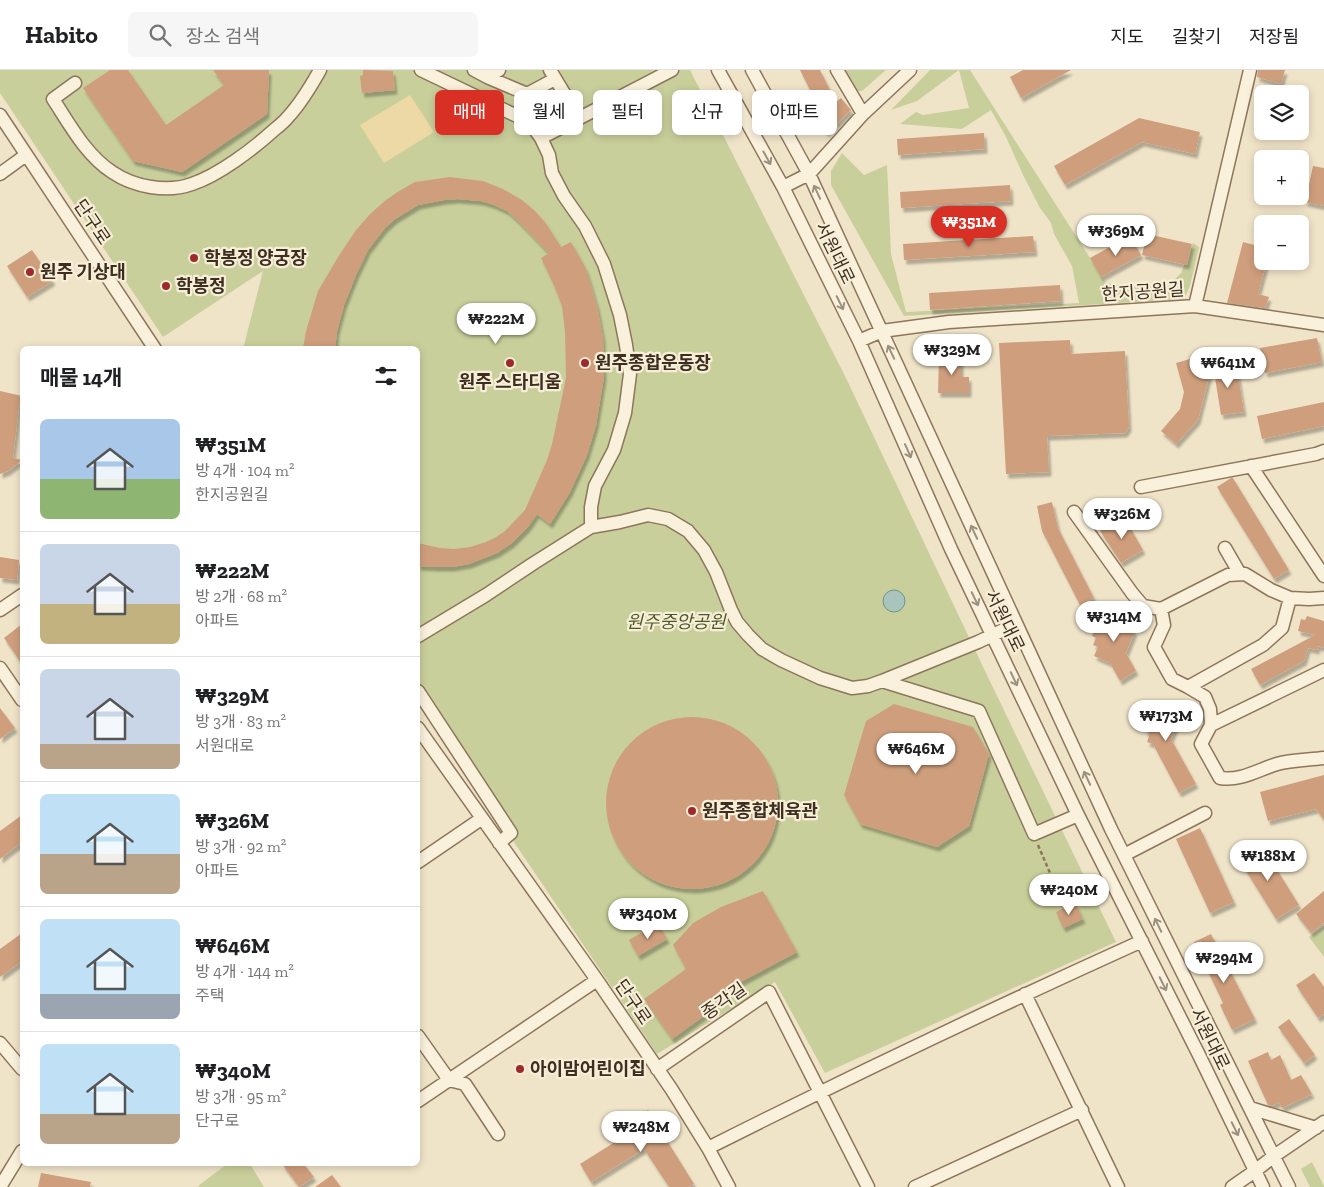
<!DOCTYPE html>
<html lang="ko">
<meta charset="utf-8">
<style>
:root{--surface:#fff;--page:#f6f6f6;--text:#202124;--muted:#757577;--line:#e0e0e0;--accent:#d93025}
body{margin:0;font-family:"Zilla Slab","Noto Sans KR",serif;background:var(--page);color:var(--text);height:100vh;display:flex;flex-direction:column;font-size:19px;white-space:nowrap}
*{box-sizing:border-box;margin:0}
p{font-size:16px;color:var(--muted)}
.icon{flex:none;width:28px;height:28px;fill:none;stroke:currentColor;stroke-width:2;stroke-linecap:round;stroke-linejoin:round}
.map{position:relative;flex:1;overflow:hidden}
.sheet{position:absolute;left:20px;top:276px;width:400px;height:820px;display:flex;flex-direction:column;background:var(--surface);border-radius:8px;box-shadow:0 2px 8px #0003}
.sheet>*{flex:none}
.guide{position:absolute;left:435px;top:20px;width:475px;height:45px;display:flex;gap:10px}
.controls{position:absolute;left:1254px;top:15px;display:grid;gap:10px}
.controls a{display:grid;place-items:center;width:55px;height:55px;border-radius:8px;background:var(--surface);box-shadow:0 2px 8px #0003;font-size:25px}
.price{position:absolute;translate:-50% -42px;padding:0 11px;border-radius:18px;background:#fff;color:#222;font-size:16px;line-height:32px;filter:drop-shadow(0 1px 2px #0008)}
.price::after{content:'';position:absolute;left:50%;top:30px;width:15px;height:11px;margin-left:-8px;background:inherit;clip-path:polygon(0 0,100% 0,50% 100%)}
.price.active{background:var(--accent);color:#fff}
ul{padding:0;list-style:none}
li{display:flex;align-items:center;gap:15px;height:125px;padding:0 20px}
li+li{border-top:1px solid var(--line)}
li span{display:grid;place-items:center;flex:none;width:140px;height:100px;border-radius:8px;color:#555}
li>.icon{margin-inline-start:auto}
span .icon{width:60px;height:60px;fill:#fffc;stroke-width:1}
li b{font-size:21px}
h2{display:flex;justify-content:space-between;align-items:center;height:60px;padding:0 20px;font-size:21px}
.chip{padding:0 18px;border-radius:8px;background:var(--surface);box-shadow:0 2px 8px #0003;font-size:18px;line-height:45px}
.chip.active{background:var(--accent);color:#fff}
header{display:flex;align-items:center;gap:30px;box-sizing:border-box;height:70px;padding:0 25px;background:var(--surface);border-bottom:1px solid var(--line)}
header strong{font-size:24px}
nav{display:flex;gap:28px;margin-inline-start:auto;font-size:18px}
.search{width:350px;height:45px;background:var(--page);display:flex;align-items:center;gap:12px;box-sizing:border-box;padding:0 18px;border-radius:8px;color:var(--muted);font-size:19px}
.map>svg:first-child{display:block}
</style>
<header>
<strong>Habito</strong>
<div class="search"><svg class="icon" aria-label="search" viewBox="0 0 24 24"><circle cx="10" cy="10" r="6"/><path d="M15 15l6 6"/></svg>장소 검색</div>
<nav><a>지도</a><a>길찾기</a><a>저장됨</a></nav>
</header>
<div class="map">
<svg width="1324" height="1117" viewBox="0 0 1324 1117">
<defs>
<filter id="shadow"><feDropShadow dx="2.5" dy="4.5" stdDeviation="1" flood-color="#0004"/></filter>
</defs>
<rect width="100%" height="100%" fill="#f0e4c8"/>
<path fill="#c9cf9b" d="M0 0H690L846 308 985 601 1116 872 825 1003 775 912 657 984 418 630V279H243L263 201 163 267 0 23Z
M845 0H886L862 21H857Z
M930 0H959L917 31 891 40Z
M959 0H970L1106 213 1126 216H1168L1181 203 1193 173 1199 177 1190 216 1184 229 904 246 831 115V101L842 83 864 105 887 95 891 184 906 242 1079 233 1072 196 1054 164 1051 153 1040 138 1023 105 1006 67 991 40 962 59 900 54 916 42 923 45 969 38Z
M1324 856V887L1309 867Z
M1312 1092 1324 1116V1117H1310L1301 1099Z
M227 1094H250L264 1117H200L198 1116Z"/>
<path fill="#ecd9a5" d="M410 25 434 62 384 93 360 55Z"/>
<path fill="#a9c4bc" stroke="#6f938a" d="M883 531a11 11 0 1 1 22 0a11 11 0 1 1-22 0Z"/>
<path fill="#cf9f7d" filter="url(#shadow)" d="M110 0H128L166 55 224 15 213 0H269L267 44 182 102 133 91 83 18Z
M363 0 393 1 395 20 362 23 360 6 363 5Z
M800 0H820L836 32 841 28 851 40 827 63 816 52 818 50 804 24 810 20Z
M1023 0H1071L1021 28 1010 7Z
M1258 0H1285L1281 14 1257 7Z
M1139 48 1200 62 1195 84 1142 72 1065 115 1054 96Z
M984 63 985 79 898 85 897 69Z
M1313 96 1324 98V136L1305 132Z
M450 107 483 111 503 119 522 130 534 140 545 152 561 177 571 172 586 199 597 236 603 268 604 307 596 355 587 385 570 422 550 454 537 444 528 457 512 473 497 483 469 494 452 497H437L418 496V473L440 478 454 479 470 477 486 472 496 467 505 461 525 440 547 390 552 374 566 308 565 262 562 236 553 213 541 188 549 183 517 150 507 141 494 135 481 131 457 129 444 130 418 135 395 149 385 158 368 180 356 205 344 235 337 261 335 279H303L306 261 318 221 338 187 356 160 370 144 386 130 399 121 415 112Z
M1010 115 1011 131 901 138 900 122Z
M1147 164 1192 174 1187 195 1142 185Z
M1033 166 1035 182 904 190 903 174Z
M1130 166 1141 185 1101 207 1090 188Z
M1243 172 1262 177V191H1267L1258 224 1269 227 1265 238 1227 233Z
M32 180 53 211 27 227 7 196Z
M1060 215 1061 231 930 240 929 223Z
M1317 268 1322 292 1265 303 1260 278Z
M1070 270 1071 284 1125 281 1129 357 1125 363 1047 366 1049 402 1006 404 999 273Z
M939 286H961V307H969V323H938Z
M1197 287 1200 297 1212 295 1198 350 1176 374 1161 361 1180 339 1184 322 1176 293Z
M1236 292 1244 342 1221 345 1213 295Z
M0 321 22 326V337L19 336 13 388 22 390 8 401 0 404Z
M1324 332V356L1262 369 1257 346Z
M1231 408H1233L1289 500 1274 509 1217 417Z
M1052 432 1058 458 1094 528 1080 535 1042 461 1037 436Z
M1124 447 1143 480 1121 493 1100 461Z
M0 487 19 490 17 510 0 508Z
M1100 540 1135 554 1132 560 1135 561 1126 583 1136 601 1120 611 1110 593 1094 586 1098 577 1093 575 1096 568 1092 566 1097 555 1095 553Z
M1307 546 1324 551V578L1318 576 1317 580 1308 578 1304 591 1260 615 1251 599 1315 565 1298 561 1301 549 1305 550Z
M22 554V594L4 568Z
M1149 630 1179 642 1177 648 1179 649 1171 669 1196 714 1179 723 1153 674 1147 672 1150 663 1145 662 1146 656 1139 654 1142 646 1139 645 1143 635 1147 637Z
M894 634 973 657 989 684 969 756 937 777 860 754 844 725 866 651Z
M0 638 15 658 0 669Z
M606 733a86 86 0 1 1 172 0a86 86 0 1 1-172 0Z
M1324 705V750L1316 739 1268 751 1260 722Z
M22 745V772L0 789V761Z
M1200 758 1234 832 1210 843 1176 769Z
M1261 774 1299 835 1276 849 1238 788Z
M763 821 797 882 697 935 705 945 672 969 644 929 686 899 673 875 693 853 721 837Z
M1324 821V853L1311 863 1296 844Z
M1075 833 1083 849 1063 858 1056 842Z
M658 853 667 869 638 886 629 870Z
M22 863V891L0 907V879Z
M1211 864 1255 949 1232 960 1220 935 1223 933 1194 872Z
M1314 903 1324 917V944L1318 948 1296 915Z
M1289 949 1315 985 1304 993 1278 957Z
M1268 982 1271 990 1280 985 1291 1010 1301 1005 1312 1024 1282 1038 1279 1032 1272 1036 1268 1035 1248 991Z
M648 1040 694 1114 689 1117H669L644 1079 591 1112 580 1094 634 1060 629 1052Z
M282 1094H304L314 1107 299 1117Z
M41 1103 91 1112 90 1117H38Z
M332 1105 341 1117H315Z"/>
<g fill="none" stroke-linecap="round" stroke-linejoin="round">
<defs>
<path id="minor" d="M474 0 487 7 499 0
M550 0 579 48
M718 0 783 117 859 271 951 479 1078 745 1199 985 1263 1117
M752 0 809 104 1111 759 1289 1117
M837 0 863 44
M487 7 527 24 555 9
M75 13 53 29C70 55 86 85 112 102 134 117 167 123 192 114 219 105 253 79 274 60 279 56 284 52 288 47 301 33 311 16 320 0
M0 45 155 279
M541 68 672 0
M0 104 26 85
M783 117 809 104 863 44 910 0
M1195 236 1250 0
M859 271 882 261 949 252 1195 236 1324 255
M1251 396 1324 506
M1141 417 1316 384 1324 381
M1074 442 1132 523 1143 536 1161 539 1228 505 1245 504 1271 520 1290 528 1309 529 1324 528
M591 457 620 452 648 445 668 449 688 461 704 480 716 502 731 540 737 552 748 565 762 579 781 590 820 608 852 618 868 616 882 611 978 572 1016 554
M1225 478 1240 504
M1161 539 1164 555 1154 577 1172 609 1188 617 1263 575 1282 558 1290 528
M0 540 22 525
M418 566 486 525 534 493 591 457V437L595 416 614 380 625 343 630 304 626 275 620 245 604 194 585 156 564 126 552 103 549 85 541 68 533 57 523 49 421 0
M0 598 22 630
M1324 600 1211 655 1201 674 1220 708C1242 711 1257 700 1277 694 1291 690 1309 690 1324 688
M882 611 979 641 1034 764 1078 745
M1188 617 1205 627 1210 639 1211 655
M418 621 511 763 499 773
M418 658 597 910 672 1020 708 1078 729 1117
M1124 785 1205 743
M418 792 481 749
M1025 924 1118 1117
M418 966 449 1010 597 910
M0 973 22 999
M657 999 769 922 868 1117
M418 1031 449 1010 465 1014 498 1064
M1250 1038 1316 1058
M708 1078C851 1006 996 937 1142 871
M0 1117 22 1081
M915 1117 1082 1040
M1232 1117 1255 1101 1274 1086 1324 1052"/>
</defs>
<use href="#minor" stroke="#8d765c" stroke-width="15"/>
<path stroke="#8d765c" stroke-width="2.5" stroke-dasharray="4 2.5" stroke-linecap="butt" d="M1038 775 1065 838"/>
<use href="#minor" stroke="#faf1dc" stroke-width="12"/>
</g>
<defs><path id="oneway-shaft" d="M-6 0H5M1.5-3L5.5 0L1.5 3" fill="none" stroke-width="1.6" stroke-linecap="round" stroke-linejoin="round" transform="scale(1.25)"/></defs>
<g stroke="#9c907e">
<use href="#oneway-shaft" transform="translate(767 88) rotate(61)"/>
<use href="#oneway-shaft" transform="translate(817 122) rotate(-115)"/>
<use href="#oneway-shaft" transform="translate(840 233) rotate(64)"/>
<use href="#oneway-shaft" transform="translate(891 282) rotate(-115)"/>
<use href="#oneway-shaft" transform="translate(908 381) rotate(66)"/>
<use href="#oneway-shaft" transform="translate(974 462) rotate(-115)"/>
<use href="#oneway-shaft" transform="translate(975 529) rotate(64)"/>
<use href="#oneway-shaft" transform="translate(1014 609) rotate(65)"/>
<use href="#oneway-shaft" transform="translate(1087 708) rotate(-115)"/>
<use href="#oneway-shaft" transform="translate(1158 855) rotate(-116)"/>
<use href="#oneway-shaft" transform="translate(1163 914) rotate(64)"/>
<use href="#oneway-shaft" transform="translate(1235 1059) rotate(64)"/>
</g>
<g fill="#9e2a2b" stroke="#f7eed8" stroke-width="2">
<circle cx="194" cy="188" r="5"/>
<circle cx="30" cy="202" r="5"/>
<circle cx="166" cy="216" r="5"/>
<circle cx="510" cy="293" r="5"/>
<circle cx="585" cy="293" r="5"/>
<circle cx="692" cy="741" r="5"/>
<circle cx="520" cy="999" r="5"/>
</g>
<g text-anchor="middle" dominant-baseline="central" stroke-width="4.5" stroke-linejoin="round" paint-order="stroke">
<g font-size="18" fill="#3d2e20" stroke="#f7eed8">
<text transform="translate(92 152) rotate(56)">단구로</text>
<text transform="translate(835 183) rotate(64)">서원대로</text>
<text transform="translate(1143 222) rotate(-4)">한지공원길</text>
<text transform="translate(1005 551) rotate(64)">서원대로</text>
<text transform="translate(724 931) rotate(-35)">종각길</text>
<text transform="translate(633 932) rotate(56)">단구로</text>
<text transform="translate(1210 969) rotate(64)">서원대로</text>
</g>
<g font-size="18" font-weight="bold" fill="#3d2e20" stroke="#f7eed8" text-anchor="start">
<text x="204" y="188">학봉정 양궁장</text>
<text x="40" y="202">원주 기상대</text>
<text x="176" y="216">학봉정</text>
<text x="595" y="293">원주종합운동장</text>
<text x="510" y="312" text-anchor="middle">원주 스타디움</text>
<text x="702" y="741">원주종합체육관</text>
<text x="530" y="999">아이맘어린이집</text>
</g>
<g font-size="18" font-style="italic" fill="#4d5a26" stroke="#f7eed8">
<text x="676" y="552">원주중앙공원</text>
</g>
</g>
</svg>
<div class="controls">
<a><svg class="icon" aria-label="layers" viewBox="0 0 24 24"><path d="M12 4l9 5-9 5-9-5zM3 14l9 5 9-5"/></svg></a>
<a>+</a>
<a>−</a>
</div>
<b class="price active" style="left:969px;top:178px">₩351M</b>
<b class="price" style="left:1116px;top:187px">₩369M</b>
<b class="price" style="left:496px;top:275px">₩222M</b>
<b class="price" style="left:952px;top:306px">₩329M</b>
<b class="price" style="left:1228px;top:319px">₩641M</b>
<b class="price" style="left:1122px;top:470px">₩326M</b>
<b class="price" style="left:1114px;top:573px">₩314M</b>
<b class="price" style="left:1166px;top:672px">₩173M</b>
<b class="price" style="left:916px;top:705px">₩646M</b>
<b class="price" style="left:1268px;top:812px">₩188M</b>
<b class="price" style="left:1069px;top:846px">₩240M</b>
<b class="price" style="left:648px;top:870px">₩340M</b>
<b class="price" style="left:1224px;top:914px">₩294M</b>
<b class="price" style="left:641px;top:1083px">₩248M</b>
<div class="guide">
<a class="chip active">매매</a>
<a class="chip">월세</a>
<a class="chip">필터</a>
<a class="chip">신규</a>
<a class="chip">아파트</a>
</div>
<section class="sheet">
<h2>매물 14개<svg class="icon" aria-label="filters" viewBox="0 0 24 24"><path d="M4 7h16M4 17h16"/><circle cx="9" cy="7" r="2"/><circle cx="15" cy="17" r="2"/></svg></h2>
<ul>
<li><span style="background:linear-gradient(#a9c7e8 60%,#8fb573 0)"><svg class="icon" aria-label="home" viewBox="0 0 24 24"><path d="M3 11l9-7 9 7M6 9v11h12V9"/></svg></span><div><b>₩351M</b><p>방 4개 · 104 m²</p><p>한지공원길</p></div></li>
<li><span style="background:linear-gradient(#c9d6e8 60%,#c2b280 0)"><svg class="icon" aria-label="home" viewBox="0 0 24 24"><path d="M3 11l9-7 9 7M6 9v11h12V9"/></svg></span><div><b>₩222M</b><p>방 2개 · 68 m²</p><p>아파트</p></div></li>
<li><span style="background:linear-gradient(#c9d6e8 75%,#b9a48a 0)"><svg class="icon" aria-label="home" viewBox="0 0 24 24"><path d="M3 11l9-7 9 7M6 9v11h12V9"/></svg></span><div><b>₩329M</b><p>방 3개 · 83 m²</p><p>서원대로</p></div></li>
<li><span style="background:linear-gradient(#bfe0f5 60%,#b9a48a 0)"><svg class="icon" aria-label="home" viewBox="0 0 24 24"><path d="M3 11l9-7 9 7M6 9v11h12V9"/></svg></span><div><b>₩326M</b><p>방 3개 · 92 m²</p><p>아파트</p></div></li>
<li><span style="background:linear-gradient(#bfe0f5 75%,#9aa5b1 0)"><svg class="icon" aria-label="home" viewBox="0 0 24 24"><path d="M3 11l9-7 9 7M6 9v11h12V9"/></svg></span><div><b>₩646M</b><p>방 4개 · 144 m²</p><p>주택</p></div></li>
<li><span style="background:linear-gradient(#bfe0f5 70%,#b9a48a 0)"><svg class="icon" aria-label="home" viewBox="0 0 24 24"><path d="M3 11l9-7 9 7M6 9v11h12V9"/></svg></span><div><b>₩340M</b><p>방 3개 · 95 m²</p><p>단구로</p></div></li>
</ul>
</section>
</div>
